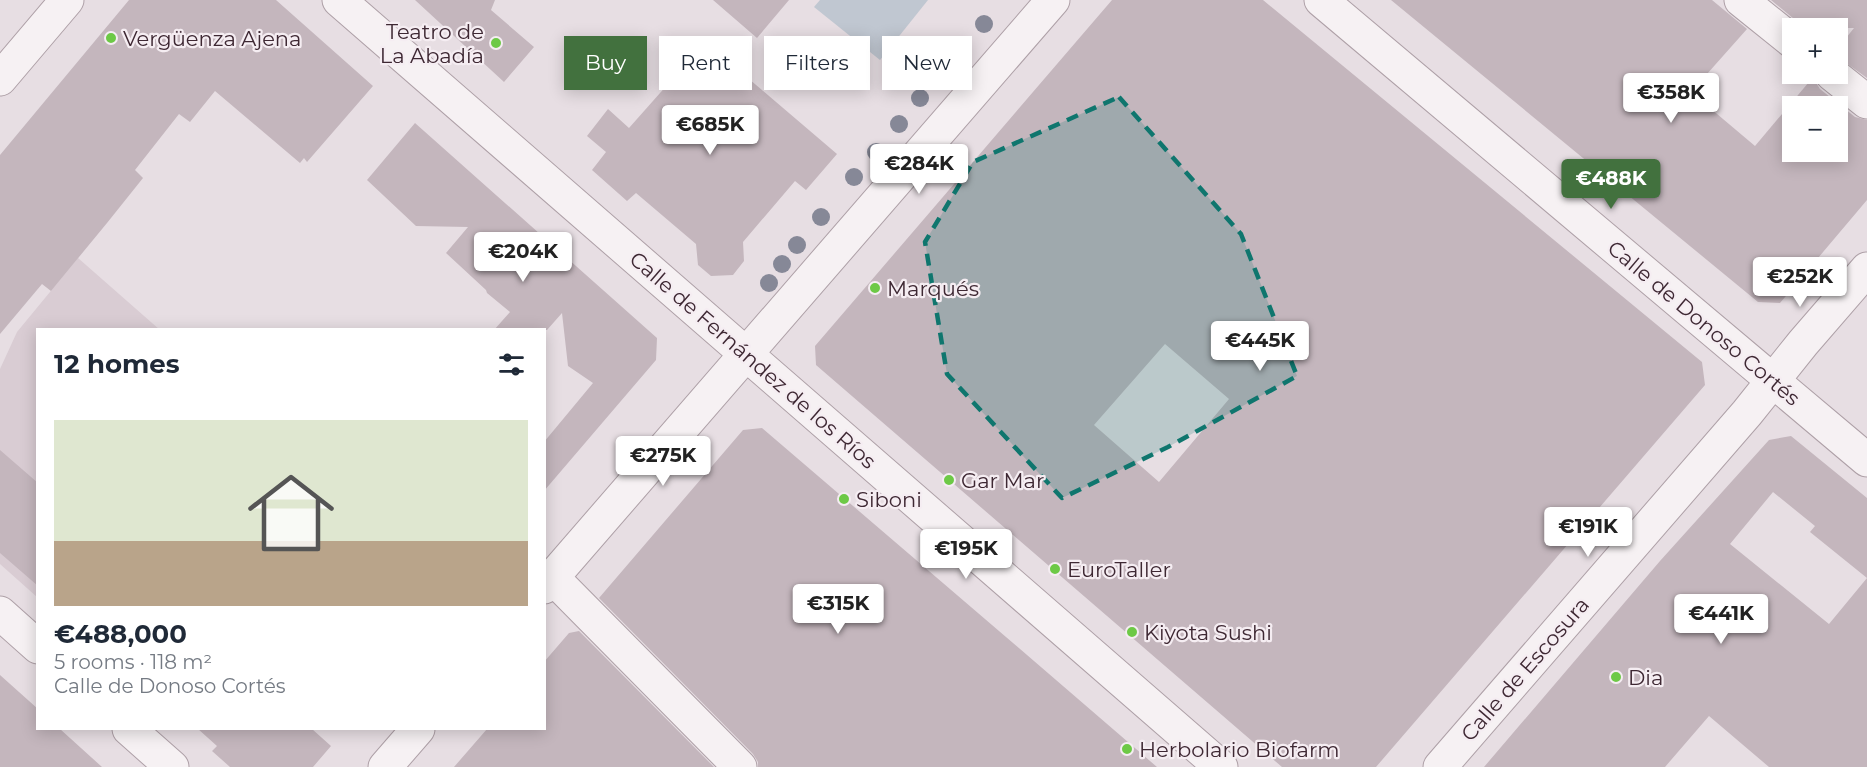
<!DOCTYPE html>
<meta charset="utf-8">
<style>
:root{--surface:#fff;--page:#f2f2f3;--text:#1f2937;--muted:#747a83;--accent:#42713e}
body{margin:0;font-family:Montserrat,sans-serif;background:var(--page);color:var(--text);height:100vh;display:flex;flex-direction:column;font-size:22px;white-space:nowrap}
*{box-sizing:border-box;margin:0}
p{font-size:20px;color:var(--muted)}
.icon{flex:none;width:33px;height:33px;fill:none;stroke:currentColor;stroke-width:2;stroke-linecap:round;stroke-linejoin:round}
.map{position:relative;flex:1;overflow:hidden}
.side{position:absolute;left:36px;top:328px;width:510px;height:402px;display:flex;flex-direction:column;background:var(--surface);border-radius:0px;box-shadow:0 3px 15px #0003}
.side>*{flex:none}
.guide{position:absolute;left:564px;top:36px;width:570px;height:54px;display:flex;gap:12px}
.buttons{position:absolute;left:1782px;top:18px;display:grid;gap:12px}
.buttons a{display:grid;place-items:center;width:66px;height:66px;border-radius:0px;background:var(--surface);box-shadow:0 3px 15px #0003;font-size:30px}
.price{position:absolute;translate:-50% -51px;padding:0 14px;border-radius:6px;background:#fff;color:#222;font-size:20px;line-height:39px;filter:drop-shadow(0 2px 3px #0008)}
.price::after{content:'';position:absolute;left:50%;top:36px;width:18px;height:14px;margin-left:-9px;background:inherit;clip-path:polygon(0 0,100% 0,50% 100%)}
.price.active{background:var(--accent);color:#fff}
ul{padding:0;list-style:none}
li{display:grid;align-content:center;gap:12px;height:318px;padding:0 18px}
li span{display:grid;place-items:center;height:186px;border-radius:0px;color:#555}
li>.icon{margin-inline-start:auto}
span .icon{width:108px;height:108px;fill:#fffc;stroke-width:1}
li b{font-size:26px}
h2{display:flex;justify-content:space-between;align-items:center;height:72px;padding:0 18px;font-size:26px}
.chip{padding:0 21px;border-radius:0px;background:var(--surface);box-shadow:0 3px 15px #0003;font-size:21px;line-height:54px}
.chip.active{background:var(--accent);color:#fff}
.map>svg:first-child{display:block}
</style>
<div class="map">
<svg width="1867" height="767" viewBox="0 0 1867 767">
<rect width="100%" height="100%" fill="#e7dee3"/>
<path fill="#d9ccd3" d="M78 258 160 330H38L37 597 0 564V369L17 332Z"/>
<path fill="#c0c7d1" d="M820 0H928L880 60 814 7Z"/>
<path fill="#c4b6bd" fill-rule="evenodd" d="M129 0H276L373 86 307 162 304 158 300 163 215 91 190 122 179 114 135 170 143 178 107 223 51 291 42 284 0 334V155Z
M415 0H495L491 10 534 47 504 82Z
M713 0H789L757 38Z
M1112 0H1263L1702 362 1705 385 1376 767H1282L816 365 815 346ZM1165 344 1229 399 1159 482 1094 425Z
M1391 0H1712L1747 29 1691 92 1755 146 1814 76 1815 81 1820 89 1855 117 1867 120V200L1780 303 1758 302ZM1792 106H1838V152H1792Z
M1771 0H1867V78L1838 57V48L1854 28H1805Z
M745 54 749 79 837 154 806 190 795 181 743 242 744 261 733 275 711 276 698 265 696 244 636 193 627 201 592 170 606 152 587 136 608 109 629 128 668 84 666 59Z
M415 123 657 338 656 360 544 491V442L593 383 568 366 562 313 547 330H494L510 312 487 293 486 290 446 253 468 227 416 226 367 180Z
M762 428 1006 637 1157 767H758V762L753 754 599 598 743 430Z
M1791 436 1867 498V578L1810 532 1815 526 1773 492 1730 544 1829 624 1867 578V767H1769L1709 716 1665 767H1484L1660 561 1769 440Z
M0 450 38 483V586L0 553Z
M579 631 714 767H454L487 729H544V662L569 633Z
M0 675 38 709V729H60L102 767H0Z
M198 729H312L331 746 313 767H230L212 751 217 746Z"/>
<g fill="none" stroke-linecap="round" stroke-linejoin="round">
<defs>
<path id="minor" d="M339 0 1221 767
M1321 0 1867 460
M1741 0 1792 41
M1832 74 1867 102
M0 79 67 0
M553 578 740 767
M544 587 1053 0
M0 613 38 647
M129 729 172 767
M385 767 418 729
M1440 767 1747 413 1803 343 1867 269"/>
</defs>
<use href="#minor" stroke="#aea0a7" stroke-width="35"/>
<use href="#minor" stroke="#f6f1f3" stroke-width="33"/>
</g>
<g fill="#868897">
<circle cx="984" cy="24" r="9"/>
<circle cx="958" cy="55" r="9"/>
<circle cx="940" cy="76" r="9"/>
<circle cx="920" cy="98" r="9"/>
<circle cx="899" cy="124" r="9"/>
<circle cx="876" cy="152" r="9"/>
<circle cx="854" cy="177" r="9"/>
<circle cx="821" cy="217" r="9"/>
<circle cx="797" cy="245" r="9"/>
<circle cx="782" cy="264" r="9"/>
<circle cx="769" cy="283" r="9"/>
</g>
<path fill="#0f766e" fill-opacity="0.2" stroke="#0f766e" stroke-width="4.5" stroke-dasharray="12 8" stroke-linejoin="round" d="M1119 97 1241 234 1297 376 1168 447 1062 498 947 374 925 242 973 162Z"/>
<g fill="#6dc946" stroke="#f5edf2" stroke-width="2">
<circle cx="111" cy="38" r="6"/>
<circle cx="496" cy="43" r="6"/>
<circle cx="875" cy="288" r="6"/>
<circle cx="949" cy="480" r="6"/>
<circle cx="844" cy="499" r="6"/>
<circle cx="1055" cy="569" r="6"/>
<circle cx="1132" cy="632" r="6"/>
<circle cx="1616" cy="677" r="6"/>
<circle cx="1127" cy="749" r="6"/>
</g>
<g text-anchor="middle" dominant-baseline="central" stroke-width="4.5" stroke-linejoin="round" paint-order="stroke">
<g font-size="21" fill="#3e2833" stroke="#f5edf2" text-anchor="start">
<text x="484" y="31" text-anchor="end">Teatro de<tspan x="484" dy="24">La Abadía</tspan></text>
<text x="123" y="38">Vergüenza Ajena</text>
<text x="887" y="288">Marqués</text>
<text x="961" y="480">Gar Mar</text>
<text x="856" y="499">Siboni</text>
<text x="1067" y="569">EuroTaller</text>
<text x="1144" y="632">Kiyota Sushi</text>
<text x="1628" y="677">Dia</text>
<text x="1139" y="749">Herbolario Biofarm</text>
</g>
<g font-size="21" fill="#3e2833" stroke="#f5edf2">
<text transform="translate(1704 323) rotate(40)">Calle de Donoso Cortés</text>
<text transform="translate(753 360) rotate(41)">Calle de Fernández de los Ríos</text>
<text transform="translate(1525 669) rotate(-49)">Calle de Escosura</text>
</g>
</g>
</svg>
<div class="buttons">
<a>+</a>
<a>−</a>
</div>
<b class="price" style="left:1671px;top:124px">€358K</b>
<b class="price" style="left:710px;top:156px">€685K</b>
<b class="price" style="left:919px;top:195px">€284K</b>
<b class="price active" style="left:1611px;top:210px">€488K</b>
<b class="price" style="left:523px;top:283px">€204K</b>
<b class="price" style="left:1800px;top:308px">€252K</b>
<b class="price" style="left:1260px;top:372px">€445K</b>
<b class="price" style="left:663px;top:487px">€275K</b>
<b class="price" style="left:1588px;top:558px">€191K</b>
<b class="price" style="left:966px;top:580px">€195K</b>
<b class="price" style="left:838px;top:635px">€315K</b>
<b class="price" style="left:1721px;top:645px">€441K</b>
<div class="guide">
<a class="chip active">Buy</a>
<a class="chip">Rent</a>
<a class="chip">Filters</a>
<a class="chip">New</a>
</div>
<section class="side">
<h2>12 homes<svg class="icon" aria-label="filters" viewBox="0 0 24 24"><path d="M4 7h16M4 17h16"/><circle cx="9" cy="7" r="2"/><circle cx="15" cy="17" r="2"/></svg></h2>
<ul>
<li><span style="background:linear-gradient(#dfe7d0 65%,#b9a48a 0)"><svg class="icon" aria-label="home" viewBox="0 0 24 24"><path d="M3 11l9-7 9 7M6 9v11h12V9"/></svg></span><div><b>€488,000</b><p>5 rooms · 118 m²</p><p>Calle de Donoso Cortés</p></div></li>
</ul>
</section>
</div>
